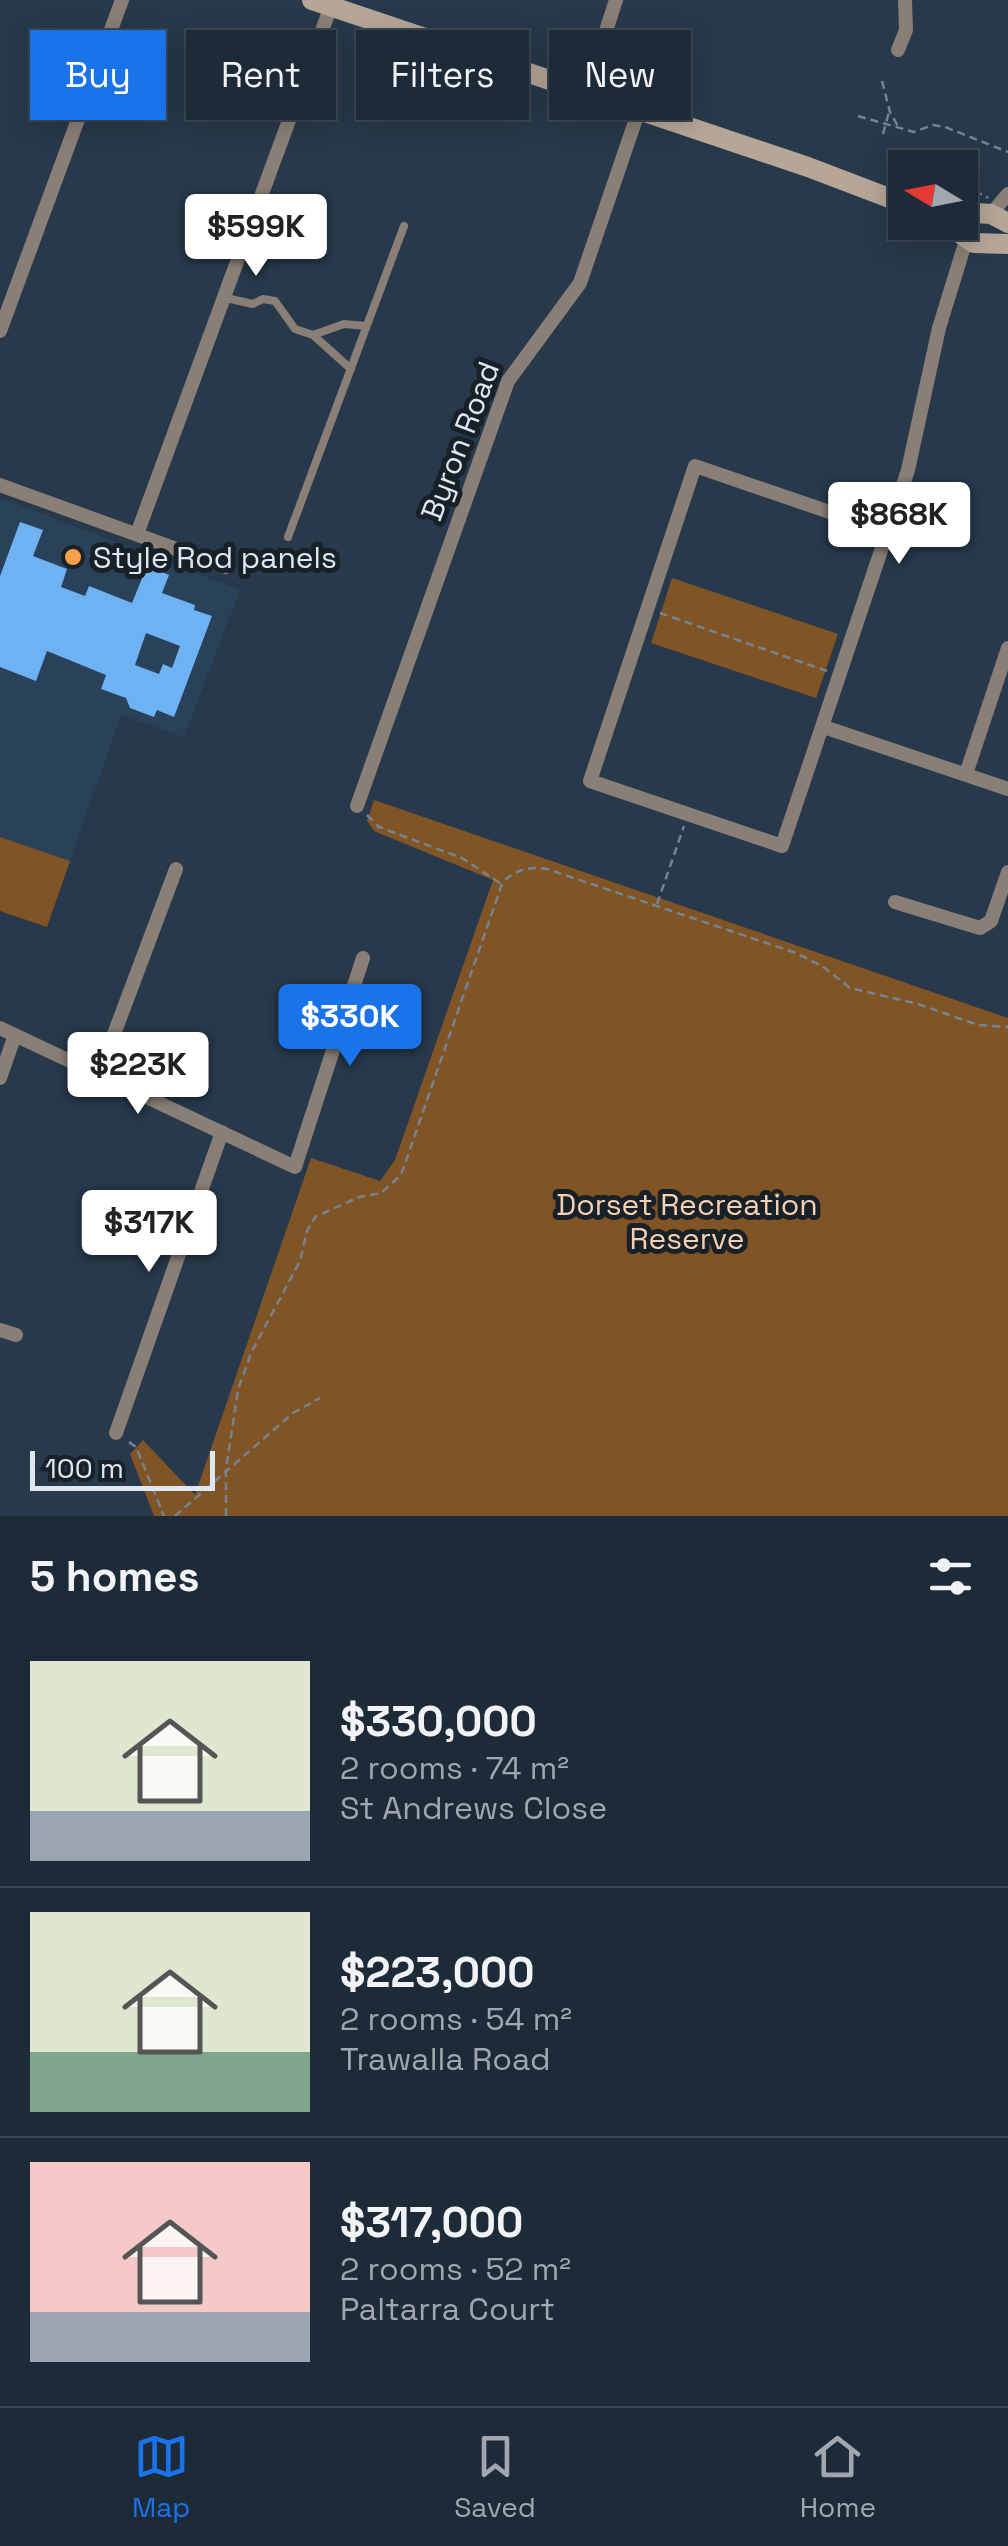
<!DOCTYPE html>
<meta charset="utf-8">
<style>
:root{--surface:#1d2b38;--page:#2a3743;--text:#f1f3f6;--muted:#a0a7ae;--line:#3b4753;--accent:#1a73e8}
body{margin:0;font-family:"Space Grotesk",sans-serif;background:var(--page);color:var(--text);height:100vh;display:flex;flex-direction:column;font-size:38px;white-space:nowrap}
*{box-sizing:border-box;margin:0}
p{font-size:32px;color:var(--muted)}
.icon{flex:none;width:55px;height:55px;fill:none;stroke:currentColor;stroke-width:2;stroke-linecap:round;stroke-linejoin:round}
.map{position:relative;height:1516px;overflow:hidden}
.drawer{display:flex;flex-direction:column;background:var(--surface);flex:1}
.drawer>*{flex:none}
.guide{position:absolute;left:30px;top:30px;width:950px;height:90px;display:flex;gap:20px}
.needle{width:65px;rotate:280deg}
.controls{position:absolute;left:888px;top:150px;display:grid;gap:20px}
.controls a{display:grid;place-items:center;width:90px;height:90px;border-radius:0px;background:var(--surface);box-shadow:0 5px 25px #0003,0 0 0 2px var(--line);font-size:50px}
.scale{position:absolute;left:30px;bottom:25px;width:185px;box-sizing:border-box;padding-left:10px;border:5px solid #dde8f4;border-top:0;font-size:28px;line-height:35px;white-space:nowrap;color:#dde8f4;-webkit-text-stroke:8px #182028;paint-order:stroke}
.price{position:absolute;translate:-50% -85px;padding:0 22px;border-radius:10px;background:#fff;color:#222;font-size:32px;line-height:65px;filter:drop-shadow(0 2px 5px #0008)}
.price::after{content:'';position:absolute;left:50%;top:60px;width:30px;height:22px;margin-left:-15px;background:inherit;clip-path:polygon(0 0,100% 0,50% 100%)}
.price.selected{background:var(--accent);color:#fff}
ul{padding:0;list-style:none}
li{display:flex;align-items:center;gap:30px;height:250px;padding:0 30px}
li+li{border-top:2px solid var(--line)}
li span{display:grid;place-items:center;flex:none;width:280px;height:200px;border-radius:0px;color:#555}
li>.icon{margin-inline-start:auto}
span .icon{width:120px;height:120px;fill:#fffc;stroke-width:1}
li b{font-size:42px}
h2{display:flex;justify-content:space-between;align-items:center;height:120px;padding:0 30px;font-size:42px}
.pill{padding:0 35px;border-radius:0px;background:var(--surface);box-shadow:0 5px 25px #0003,0 0 0 2px var(--line);font-size:35px;line-height:90px}
.pill.selected{background:var(--accent);color:#fff}
.menu{display:flex;justify-content:space-around;align-items:center;height:140px;border-top:2px solid var(--line);background:var(--surface);font-size:28px;color:var(--muted)}
.menu a{display:grid;justify-items:center;gap:5px}
.menu .selected{color:var(--accent)}
.map>svg:first-child{display:block}
</style>
<div class="map">
<svg width="1008" height="1516" viewBox="0 0 1008 1516">
<rect width="100%" height="100%" fill="#27394b"/>
<path fill="#2a4259" d="M4 499 240 590 184 737 121 715 70 861 0 837V500Z"/>
<path fill="#815426" d="M672 578 838 634 816 698 651 643Z
M374 800 1008 1018V1516H154L130 1454 143 1440 195 1495 311 1158 380 1181 395 1160 493 880 374 831 367 821Z
M0 837 70 861 47 927 0 911Z"/>
<path fill="#6eb2f3" fill-rule="evenodd" d="M20 522 43 530 33 556 67 569 61 587 85 596 89 586 132 603 147 566 169 575 162 593 195 605 194 610 212 616 174 717 157 710 154 717 130 708 126 698 101 689 106 675 47 651 36 681 0 667V576ZM146 633 180 646 172 668 163 664 159 674 135 665Z"/>
<g fill="none" stroke-linecap="round" stroke-linejoin="round">
<path stroke="#758493" stroke-width="2.5" stroke-dasharray="8 5" stroke-linecap="butt" d="M882 81 890 112 899 128
M858 116 914 132 933 125 945 127 1008 152
M883 134 889 112
M961 193 983 194 988 198
M660 613 827 671
M367 815 379 827 462 858 500 883
M657 904 684 826
M129 1442 136 1447 164 1516
M175 1516 293 1413 320 1398
M226 1516V1469L238 1390 251 1353 300 1261 307 1231 315 1217 359 1197 381 1193 401 1175 502 884C513 870 529 866 547 869L796 953 822 966 850 988 918 1004 978 1025 1008 1027"/>
<path stroke="#897f76" stroke-width="8" d="M226 298 253 304 263 299 275 301 295 329 313 335 351 369
M313 335 344 324 366 326
M288 537 404 226"/>
<path stroke="#897f76" stroke-width="14" d="M898 50 906 30 905 0
M592 95 603 40 616 0
M991 214 1008 194
M0 331 122 0
M0 485 226 567
M888 532 695 466 590 781 782 846 908 470 939 328 967 237
M137 534 331 6
M824 727 1008 789
M966 774 1008 648
M357 806 508 381 580 283 639 110
M895 902 980 928 991 921 1008 872
M0 1028 295 1167 363 958
M99 1074 176 869
M0 1078 15 1035
M0 1330 16 1335
M116 1433 222 1132"/>
<path stroke="#b6a698" stroke-width="20" d="M312 0 808 167 905 204
M960 212 991 214 1008 223
M944 222 974 243 1008 244"/>
</g>
<circle fill="#f7a248" stroke="#182028" stroke-width="4" cx="73" cy="557" r="10"/>
<g text-anchor="middle" dominant-baseline="central" stroke-width="10" stroke-linejoin="round" paint-order="stroke">
<g font-size="30" fill="#dde8f4" stroke="#182028">
<text transform="translate(460 441) rotate(-69)">Byron Road</text>
</g>
<g font-size="30" fill="#dde8f4" stroke="#182028" text-anchor="start">
<text x="93" y="557">Style Rod panels</text>
</g>
<g font-size="30" fill="#f5d1b1" stroke="#182028">
<text x="687" y="1204">Dorset Recreation<tspan x="687" dy="34">Reserve</tspan></text>
</g>
</g>
</svg>
<div class="controls">
<a><svg class="needle" viewBox="-14 -14 28 28"><path d="M0-13l5 13h-10z" fill="#e53935"/><path d="M0 13l5-13h-10z" fill="#a0a7ae"/></svg></a>
</div>
<div class="scale">100 m</div>
<b class="price" style="left:256px;top:279px">$599K</b>
<b class="price" style="left:899px;top:567px">$868K</b>
<b class="price selected" style="left:350px;top:1069px">$330K</b>
<b class="price" style="left:138px;top:1117px">$223K</b>
<b class="price" style="left:149px;top:1275px">$317K</b>
<div class="guide">
<a class="pill selected">Buy</a>
<a class="pill">Rent</a>
<a class="pill">Filters</a>
<a class="pill">New</a>
</div>
</div>
<section class="drawer">
<h2>5 homes<svg class="icon" aria-label="filters" viewBox="0 0 24 24"><path d="M4 7h16M4 17h16"/><circle cx="9" cy="7" r="2"/><circle cx="15" cy="17" r="2"/></svg></h2>
<ul>
<li><span style="background:linear-gradient(#dfe7d0 75%,#9aa5b1 0)"><svg class="icon" aria-label="home" viewBox="0 0 24 24"><path d="M3 11l9-7 9 7M6 9v11h12V9"/></svg></span><div><b>$330,000</b><p>2 rooms · 74 m²</p><p>St Andrews Close</p></div></li>
<li><span style="background:linear-gradient(#dfe7d0 70%,#7fa58c 0)"><svg class="icon" aria-label="home" viewBox="0 0 24 24"><path d="M3 11l9-7 9 7M6 9v11h12V9"/></svg></span><div><b>$223,000</b><p>2 rooms · 54 m²</p><p>Trawalla Road</p></div></li>
<li><span style="background:linear-gradient(#f6c9c9 75%,#9aa5b1 0)"><svg class="icon" aria-label="home" viewBox="0 0 24 24"><path d="M3 11l9-7 9 7M6 9v11h12V9"/></svg></span><div><b>$317,000</b><p>2 rooms · 52 m²</p><p>Paltarra Court</p></div></li>
</ul>
</section>
<nav class="menu">
<a class="selected"><svg class="icon" aria-label="map" viewBox="0 0 24 24"><path d="M3 6l6-2 6 2 6-2v14l-6 2-6-2-6 2zM9 4v14M15 6v14"/></svg>Map</a>
<a><svg class="icon" aria-label="saved" viewBox="0 0 24 24"><path d="M7 4h10v16l-5-4-5 4z"/></svg>Saved</a>
<a><svg class="icon" aria-label="home" viewBox="0 0 24 24"><path d="M3 11l9-7 9 7M6 9v11h12V9"/></svg>Home</a>
</nav>
